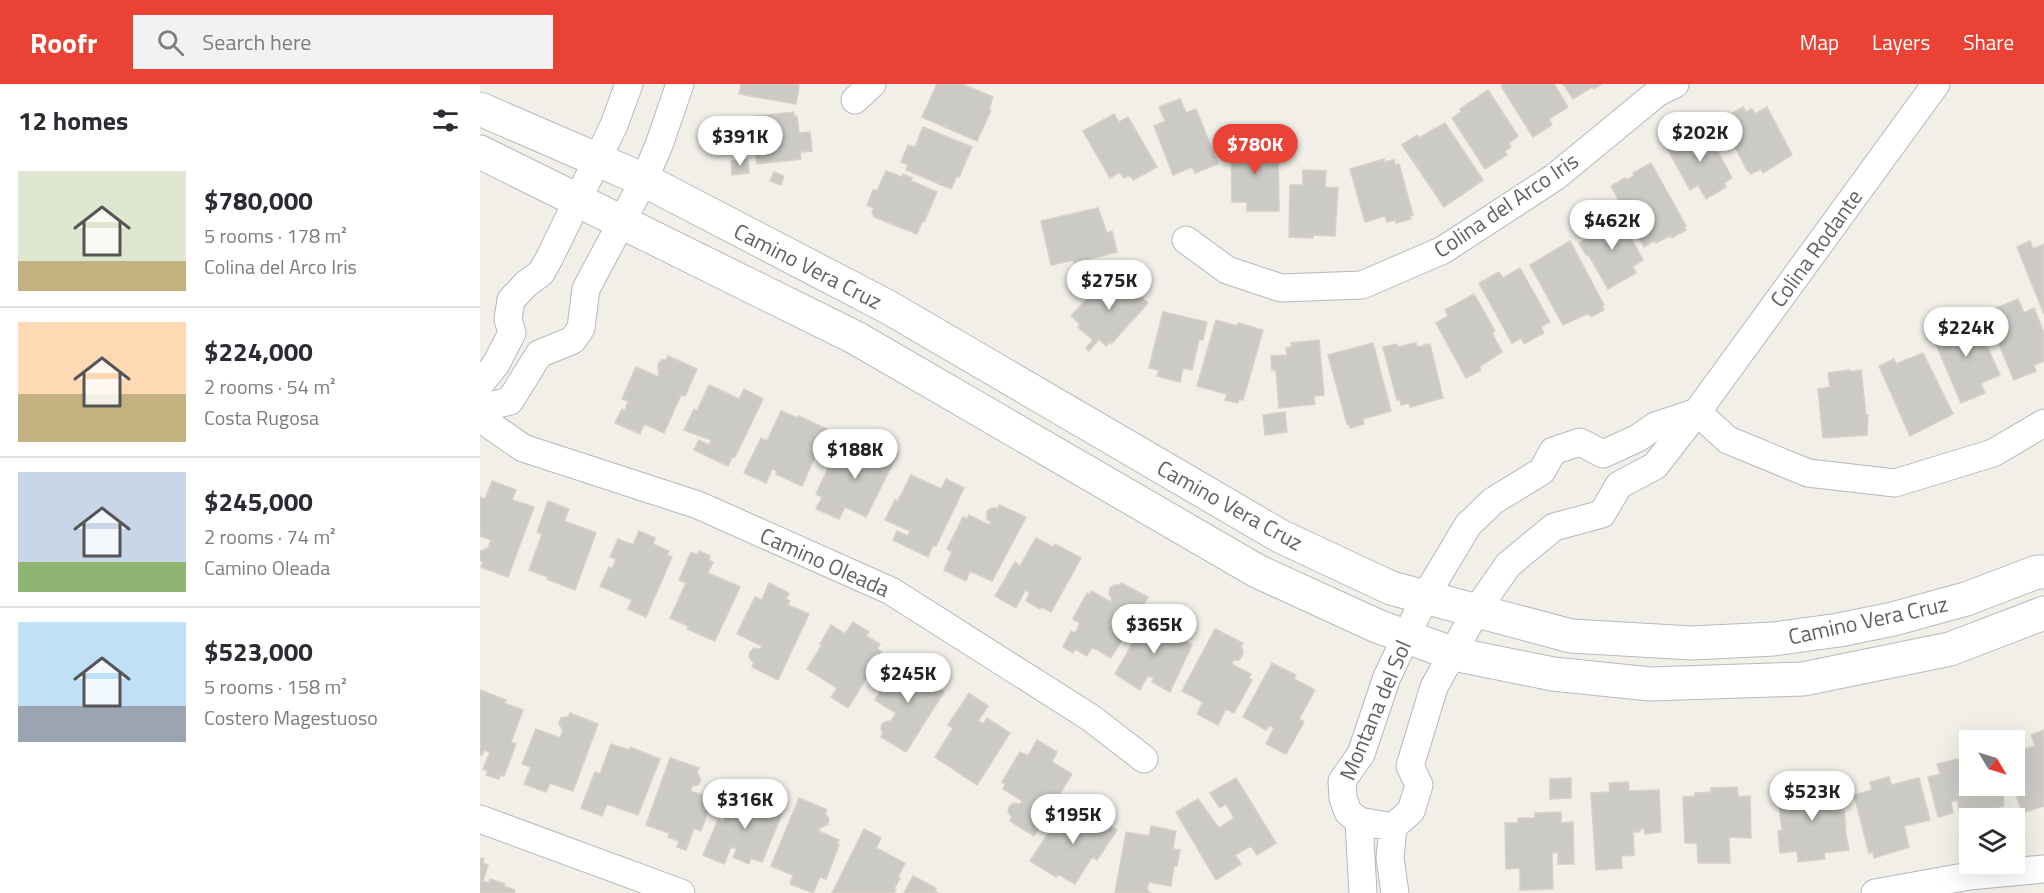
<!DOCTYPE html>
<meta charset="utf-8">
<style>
:root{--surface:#fff;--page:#f2f2f3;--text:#2b2b33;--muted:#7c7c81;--line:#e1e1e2;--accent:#ea4335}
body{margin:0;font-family:"Titillium Web",sans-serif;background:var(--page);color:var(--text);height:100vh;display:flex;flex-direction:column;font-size:22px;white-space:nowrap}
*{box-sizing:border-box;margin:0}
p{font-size:20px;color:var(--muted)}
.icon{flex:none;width:33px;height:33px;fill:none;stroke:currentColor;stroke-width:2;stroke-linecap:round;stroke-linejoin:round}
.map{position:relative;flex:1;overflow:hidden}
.drawer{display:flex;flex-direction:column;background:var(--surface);width:480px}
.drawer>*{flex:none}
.needle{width:39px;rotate:128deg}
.fabs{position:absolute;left:1479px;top:646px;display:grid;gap:12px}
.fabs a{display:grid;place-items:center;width:66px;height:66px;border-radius:0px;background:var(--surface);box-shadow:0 6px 24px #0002;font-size:30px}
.price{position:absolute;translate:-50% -51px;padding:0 14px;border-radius:21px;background:#fff;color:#222;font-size:20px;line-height:39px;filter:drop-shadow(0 2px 3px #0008)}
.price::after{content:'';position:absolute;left:50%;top:36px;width:18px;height:14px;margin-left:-9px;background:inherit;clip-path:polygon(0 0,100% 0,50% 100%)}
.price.on{background:var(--accent);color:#fff}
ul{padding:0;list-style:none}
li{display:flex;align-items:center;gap:18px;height:150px;padding:0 18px}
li+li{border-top:2px solid var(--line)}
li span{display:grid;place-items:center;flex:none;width:168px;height:120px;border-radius:0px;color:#555}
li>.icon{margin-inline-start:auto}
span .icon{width:72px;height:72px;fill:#fffc;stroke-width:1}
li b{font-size:26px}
h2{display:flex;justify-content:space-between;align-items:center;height:72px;padding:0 18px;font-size:26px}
header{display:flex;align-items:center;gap:36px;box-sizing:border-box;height:84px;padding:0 30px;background:var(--accent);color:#fff}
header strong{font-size:28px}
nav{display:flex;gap:33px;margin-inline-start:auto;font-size:21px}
.search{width:420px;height:54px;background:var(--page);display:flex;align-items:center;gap:15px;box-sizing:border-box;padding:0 21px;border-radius:0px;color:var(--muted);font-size:22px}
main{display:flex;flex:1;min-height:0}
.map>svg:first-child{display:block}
</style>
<header>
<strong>Roofr</strong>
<div class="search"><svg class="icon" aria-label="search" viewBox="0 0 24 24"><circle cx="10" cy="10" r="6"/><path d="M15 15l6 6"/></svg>Search here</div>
<nav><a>Map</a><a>Layers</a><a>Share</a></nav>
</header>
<main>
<section class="drawer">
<h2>12 homes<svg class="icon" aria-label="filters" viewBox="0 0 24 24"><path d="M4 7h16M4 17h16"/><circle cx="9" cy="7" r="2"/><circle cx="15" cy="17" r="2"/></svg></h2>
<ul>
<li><span style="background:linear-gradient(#dfe7d0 75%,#c2b280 0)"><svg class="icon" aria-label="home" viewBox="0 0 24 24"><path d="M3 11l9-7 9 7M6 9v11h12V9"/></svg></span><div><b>$780,000</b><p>5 rooms · 178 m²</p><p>Colina del Arco Iris</p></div></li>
<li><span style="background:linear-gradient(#ffd9b3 60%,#c2b280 0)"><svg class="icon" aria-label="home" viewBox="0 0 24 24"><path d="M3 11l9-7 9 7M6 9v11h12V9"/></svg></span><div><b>$224,000</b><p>2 rooms · 54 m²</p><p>Costa Rugosa</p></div></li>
<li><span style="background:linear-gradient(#c9d6e8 75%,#8fb573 0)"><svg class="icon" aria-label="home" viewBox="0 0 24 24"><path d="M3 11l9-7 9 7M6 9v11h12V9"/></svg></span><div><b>$245,000</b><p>2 rooms · 74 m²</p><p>Camino Oleada</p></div></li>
<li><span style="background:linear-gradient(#bfe0f5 70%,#9aa5b1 0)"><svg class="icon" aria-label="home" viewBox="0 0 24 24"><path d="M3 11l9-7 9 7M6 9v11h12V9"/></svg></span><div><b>$523,000</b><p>5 rooms · 158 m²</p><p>Costero Magestuoso</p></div></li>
</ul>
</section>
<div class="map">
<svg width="1564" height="809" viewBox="0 0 1564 809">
<rect width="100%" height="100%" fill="#f1efe8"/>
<path fill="#cccac5" stroke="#d6d1c6" stroke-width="1.5" d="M261 0H317L319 2 316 20 259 10Z
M457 0H482L513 13 509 25 511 26 497 57 442 33Z
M1024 0H1074L1088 23 1069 35 1072 41 1053 53 1021 2Z
M1083 0H1122L1114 5 1112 3 1093 15Z
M1008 6 1038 52 1029 59 1031 63 1025 67 1027 71 1005 85 972 34 981 28 980 25Z
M700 15 706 29 716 25 738 80 715 89 712 83 693 91 674 42 685 37 679 23Z
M1263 23 1266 28 1272 25 1275 30 1287 23 1312 71 1283 89 1281 85 1271 90 1267 86 1242 38 1243 37 1242 35Z
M314 28V33L317 32 319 49 330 48 332 67 320 68 321 75 277 80 275 66 272 67 269 33Z
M634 30 639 38 648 33 677 83 653 96 650 91 644 94 640 88 630 94 603 47Z
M965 39 1003 96 964 123 922 61 937 51 939 54Z
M443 43 492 63 479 93 477 92 471 105 426 86 428 81 421 78 428 61 435 63Z
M1220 45 1226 57 1231 55 1252 94 1244 99 1246 103 1226 115 1218 101 1210 106 1186 62Z
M770 55 771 59 786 58V62H798L799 127H767V118H752L751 56Z
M268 75 269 89 252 91 251 77Z
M904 75 905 78 914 76 915 81 919 80 933 131 930 132 931 135 916 139 915 136 907 138 905 132 885 138 870 85Z
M1171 79 1206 142 1204 143 1206 146 1192 154 1191 151 1176 159 1174 157 1164 163 1131 102 1145 94 1146 96 1154 92 1153 89Z
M823 86 846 87 845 103 858 104 855 152 833 151V154L809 153 810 101H823Z
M406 87 422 93 423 90 432 94 431 97 457 108 444 138H442L437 150 394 133 392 128 394 124 387 121 393 106 397 107Z
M294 88 304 92 301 101 290 97Z
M618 124 627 149 632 147 637 168 594 179V176L571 181 561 137Z
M1134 128 1135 131 1137 129 1163 176 1153 182 1156 189 1128 205 1108 170 1106 171 1099 159 1117 149 1112 140Z
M1090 157 1124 221 1122 222 1124 226 1111 233 1109 229 1083 241 1050 181Z
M1550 157 1553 165 1564 160V230L1537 163Z
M1040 184 1070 238 1061 243 1064 249 1044 260 1041 254 1032 259 999 199 1019 188 1023 194Z
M628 192 638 200 641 196 646 201 650 197 661 207 659 211 668 219 631 260 629 258 626 262 619 255 609 267 606 264 613 256 598 243 600 240 591 232Z
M994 210 1015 247 1012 249 1022 268 999 283 1001 286 986 294 956 239 968 232 965 226Z
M1538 215 1544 229 1554 224 1564 249V277L1554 281 1556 287 1534 296 1511 242 1522 237 1516 224Z
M683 228 727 238 723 256H719L712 286 703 284 700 298 677 292 679 286 669 284Z
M1496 232 1504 250 1502 251 1520 291 1501 299 1505 309 1481 319 1452 251Z
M736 236 757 242 758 239 783 246 763 316 759 315 758 319 745 316 747 310 717 302Z
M839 256 844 311 834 312 835 320 799 324 796 286H792L791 272 807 271 806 264 812 263 811 259Z
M893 259 911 327 883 335 884 340 870 344 869 340H867L848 271Z
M936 259 937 263 950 260 963 314 930 323 929 319 921 321 920 316H917L903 263 917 260 918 263Z
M1443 269 1473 330 1430 352 1399 282 1414 275 1416 280Z
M188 272 217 285 205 312 201 311 184 349 164 340 160 350 135 339 142 325 145 327 148 317 142 315 156 283 179 293 178 280 182 276H186Z
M1370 286V288L1381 286 1386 331H1388L1387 351 1343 354 1338 305 1350 303 1348 289Z
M229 301 259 315 264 305 283 315 255 373 253 372 248 382 214 366 219 356 229 361 231 356 204 346 214 325 217 327Z
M301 327 318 334 319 332 347 345 322 402 296 390 297 387 292 385 286 399 264 389 281 354 287 357Z
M805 328 807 348 785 351 783 331Z
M390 356 418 369 386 433 365 423 359 435 336 425 342 413 336 410 355 370 359 372 361 367 381 376 382 374 378 368 379 363 383 360H389Z
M431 391 461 405 466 395 484 404 456 462 453 461 448 473 413 456 417 447 428 452 430 447 405 436 415 416 418 417Z
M12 397 36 406 32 416 54 423 28 493 1 483 3 478 0 476V467L8 464 11 456 0 452V413L5 415Z
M68 417 89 425 84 437 116 449 95 506 67 495 68 493 49 486 62 450 57 448Z
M519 421 546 433 512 497 490 487 486 497 464 486 472 468 467 465 483 433 487 435 489 431 509 441 511 438 507 435V427L511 424H518Z
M159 447 175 454 173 460 189 467 187 471 192 473 166 533 148 525 152 516 120 502 129 483 132 485 136 475 130 473 138 455 153 461Z
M556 454 573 463 575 460 601 474 571 528 561 523 560 525 546 517 550 509 545 506 536 524 515 512 535 478 540 482Z
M219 467 230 472 229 476 233 478 228 489 260 503 235 557 207 545 208 542 190 534 206 499 199 496 211 468 217 471Z
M289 499 309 509 306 515 310 517 308 521 329 530 298 596 272 583 274 579 269 573 270 568 274 564 280 565 282 562 257 550 275 513 282 516Z
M641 499 668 513 631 574 612 563 607 572 595 565 593 569 583 563 591 547 595 549 600 539 593 535 607 509 609 511 611 507 631 518 632 515 629 510 630 504 634 501H640Z
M672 525 690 535 684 546 712 561 690 608 672 598 674 594 668 591 660 606 635 590Z
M373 538 389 548 386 552 400 560 397 565 402 568 368 624 351 613 357 604 327 585 342 561 340 560 351 541 365 550Z
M735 545 763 559 761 562 763 567 762 572 759 576H754L751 580 771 590 769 594 772 596 754 629 746 625 738 641 717 630 723 618 702 607Z
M427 574 449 587 444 595 464 608 426 668 401 653 403 649 401 645 402 640 407 637H411L416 629 395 616 410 591 417 596 424 584 421 583Z
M792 579 816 591 814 595 835 606 819 635 824 638 806 670 786 660 794 644 789 641 786 646 763 633Z
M0 606 26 616 24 619 43 626 31 658 36 660 24 692 20 691 19 695 6 691 8 687 3 685 10 668 4 666 2 671H0Z
M489 609 508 622 498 637 503 640 507 634 530 649 497 701 455 673 473 644 468 641Z
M90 629 118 640 93 707 70 699 66 708 44 700 51 683 42 680 56 645 80 654 83 647 79 639 81 634 88 633Z
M1564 646V722L1542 729 1533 702H1534V662L1541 660 1542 666 1555 662 1551 651Z
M557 656 577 668 572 678 592 690 554 752 530 737 532 733 528 728 529 723 533 719 540 720 542 717 523 705 525 700 522 698 540 668 548 672Z
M131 660 149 666 150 663 180 675 158 731 127 720 122 732 101 724 115 688 120 690Z
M190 674 219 684 217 688 221 696 218 701 212 702 210 707 229 713 227 718 231 719 221 747 214 744 206 766 197 763 199 757 188 753 189 749 166 741Z
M1482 674 1484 677 1490 676V702H1522L1524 722 1511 725 1514 735H1490V755H1486L1477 716 1471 718 1473 729 1458 733 1448 693 1460 690 1457 680Z
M1409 693 1411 701 1439 694 1450 736 1424 742 1429 763 1394 774 1393 768 1389 769 1374 711 1392 706 1390 698Z
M756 694 796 759 777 771 771 762 755 771 761 780 736 796 696 728 718 715 739 744 754 734 746 720 740 724 730 709Z
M1091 694V714L1070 715V695Z
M1148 698 1149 707 1179 706 1181 748 1165 750 1164 744 1160 745V748H1153L1154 771 1141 772 1142 784 1116 786 1111 709 1130 708 1129 699Z
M1328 698 1329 709 1341 708 1340 701 1358 699 1361 727H1364L1366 745 1365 746 1369 766 1344 769 1345 775 1318 778 1317 767 1300 769 1298 747 1302 746 1298 713 1310 711 1309 700Z
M1257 703 1258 713 1270 712 1271 754 1249 753 1250 779H1218L1217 759H1205L1203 713 1215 712V709L1231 708V704Z
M256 708 275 716 276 713 304 725 282 778 271 774 269 780 253 773 257 765 251 763 244 780 223 771 238 736 243 738Z
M319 714 347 726 345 730 349 735 348 740 340 744 338 747 359 756 357 760 359 761 346 795 340 793 333 809 310 800 313 791 291 782Z
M582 728 590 734 592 730 605 738 611 729 620 735 623 731 633 737 631 742 637 746 617 776 612 773 595 800 578 790 576 793 550 777Z
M1081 728V739L1093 738 1094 780H1078V768L1072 769 1073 805 1040 806V784L1026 785 1025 739H1038V734H1055V729Z
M671 742 696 747 693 765 700 766 697 782H694L691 802 669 798 667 806 671 809H635L646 748 669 752Z
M384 745 401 754 396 764 425 779 418 793 420 794 414 805 416 806 414 809H352Z
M0 774 4 775 3 779 8 781 3 797 9 799 10 795 25 800 24 802 35 806 34 809H0Z
M433 792 456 804 455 807 458 809H424Z"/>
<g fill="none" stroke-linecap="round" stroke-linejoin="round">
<defs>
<path id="minor" d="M375 16 392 0
M706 156 747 186 801 204 882 201 963 166 1075 93 1177 9 1195 0
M0 300 16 280 32 249 28 235 31 216 46 200 61 189 70 173 134 41 149 0
M1217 328 1248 356 1328 389 1415 399 1513 369 1564 339
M0 331 5 323 30 317 59 270 93 256 101 244 106 205 164 96 179 61 200 0
M0 334 43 364 218 421 411 507 611 634 664 675
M0 735 201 809
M879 737 883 809
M913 743 879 737 868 728 863 714 862 697 881 670 907 593 945 513 988 441 1013 417 1062 387 1073 367 1100 358 1123 370 1158 354 1175 342 1217 328
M915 809 910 774 913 743 931 727 939 701 930 682 954 603 996 527 1028 481 1074 443 1122 430 1139 401 1175 382 1217 328 1456 0
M1395 809 1489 792 1564 785"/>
<path id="secondary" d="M0 25 164 96 408 223 800 452 911 504 1091 552 1212 559 1294 555 1359 546 1413 535 1486 515 1557 488H1564
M0 68 376 254 777 487 897 542 974 570 1073 590 1170 600 1323 595 1470 565 1564 529"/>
</defs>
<use href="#minor" stroke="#b5b8bc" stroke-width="29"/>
<use href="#secondary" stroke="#b6babf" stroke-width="35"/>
<use href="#minor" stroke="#fff" stroke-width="27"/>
<use href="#secondary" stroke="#fff" stroke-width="33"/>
</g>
<g text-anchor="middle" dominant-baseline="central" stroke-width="5" stroke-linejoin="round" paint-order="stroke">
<g font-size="22" fill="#5f6368" stroke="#fff">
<text transform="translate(1026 121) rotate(-34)">Colina del Arco Iris</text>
<text transform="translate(1336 164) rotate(-54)">Colina Rodante</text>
<text transform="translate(328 182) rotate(27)">Camino Vera Cruz</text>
<text transform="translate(750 421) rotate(29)">Camino Vera Cruz</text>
<text transform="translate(345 478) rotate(24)">Camino Oleada</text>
<text transform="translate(1388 536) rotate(-12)">Camino Vera Cruz</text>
<text transform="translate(895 626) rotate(-67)">Montana del Sol</text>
</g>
</g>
</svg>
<div class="fabs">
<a><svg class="needle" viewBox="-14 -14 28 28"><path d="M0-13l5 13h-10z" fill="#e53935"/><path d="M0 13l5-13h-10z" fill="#7c7c81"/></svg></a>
<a><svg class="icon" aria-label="layers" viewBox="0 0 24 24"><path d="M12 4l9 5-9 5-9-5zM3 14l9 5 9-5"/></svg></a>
</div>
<b class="price" style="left:1220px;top:79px">$202K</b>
<b class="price" style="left:260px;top:83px">$391K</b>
<b class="price on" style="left:775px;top:91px">$780K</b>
<b class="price" style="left:1132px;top:167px">$462K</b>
<b class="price" style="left:629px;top:227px">$275K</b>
<b class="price" style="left:1486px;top:274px">$224K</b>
<b class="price" style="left:375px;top:396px">$188K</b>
<b class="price" style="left:674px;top:571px">$365K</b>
<b class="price" style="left:428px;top:620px">$245K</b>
<b class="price" style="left:1332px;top:738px">$523K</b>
<b class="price" style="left:265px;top:746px">$316K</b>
<b class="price" style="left:593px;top:761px">$195K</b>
</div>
</main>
